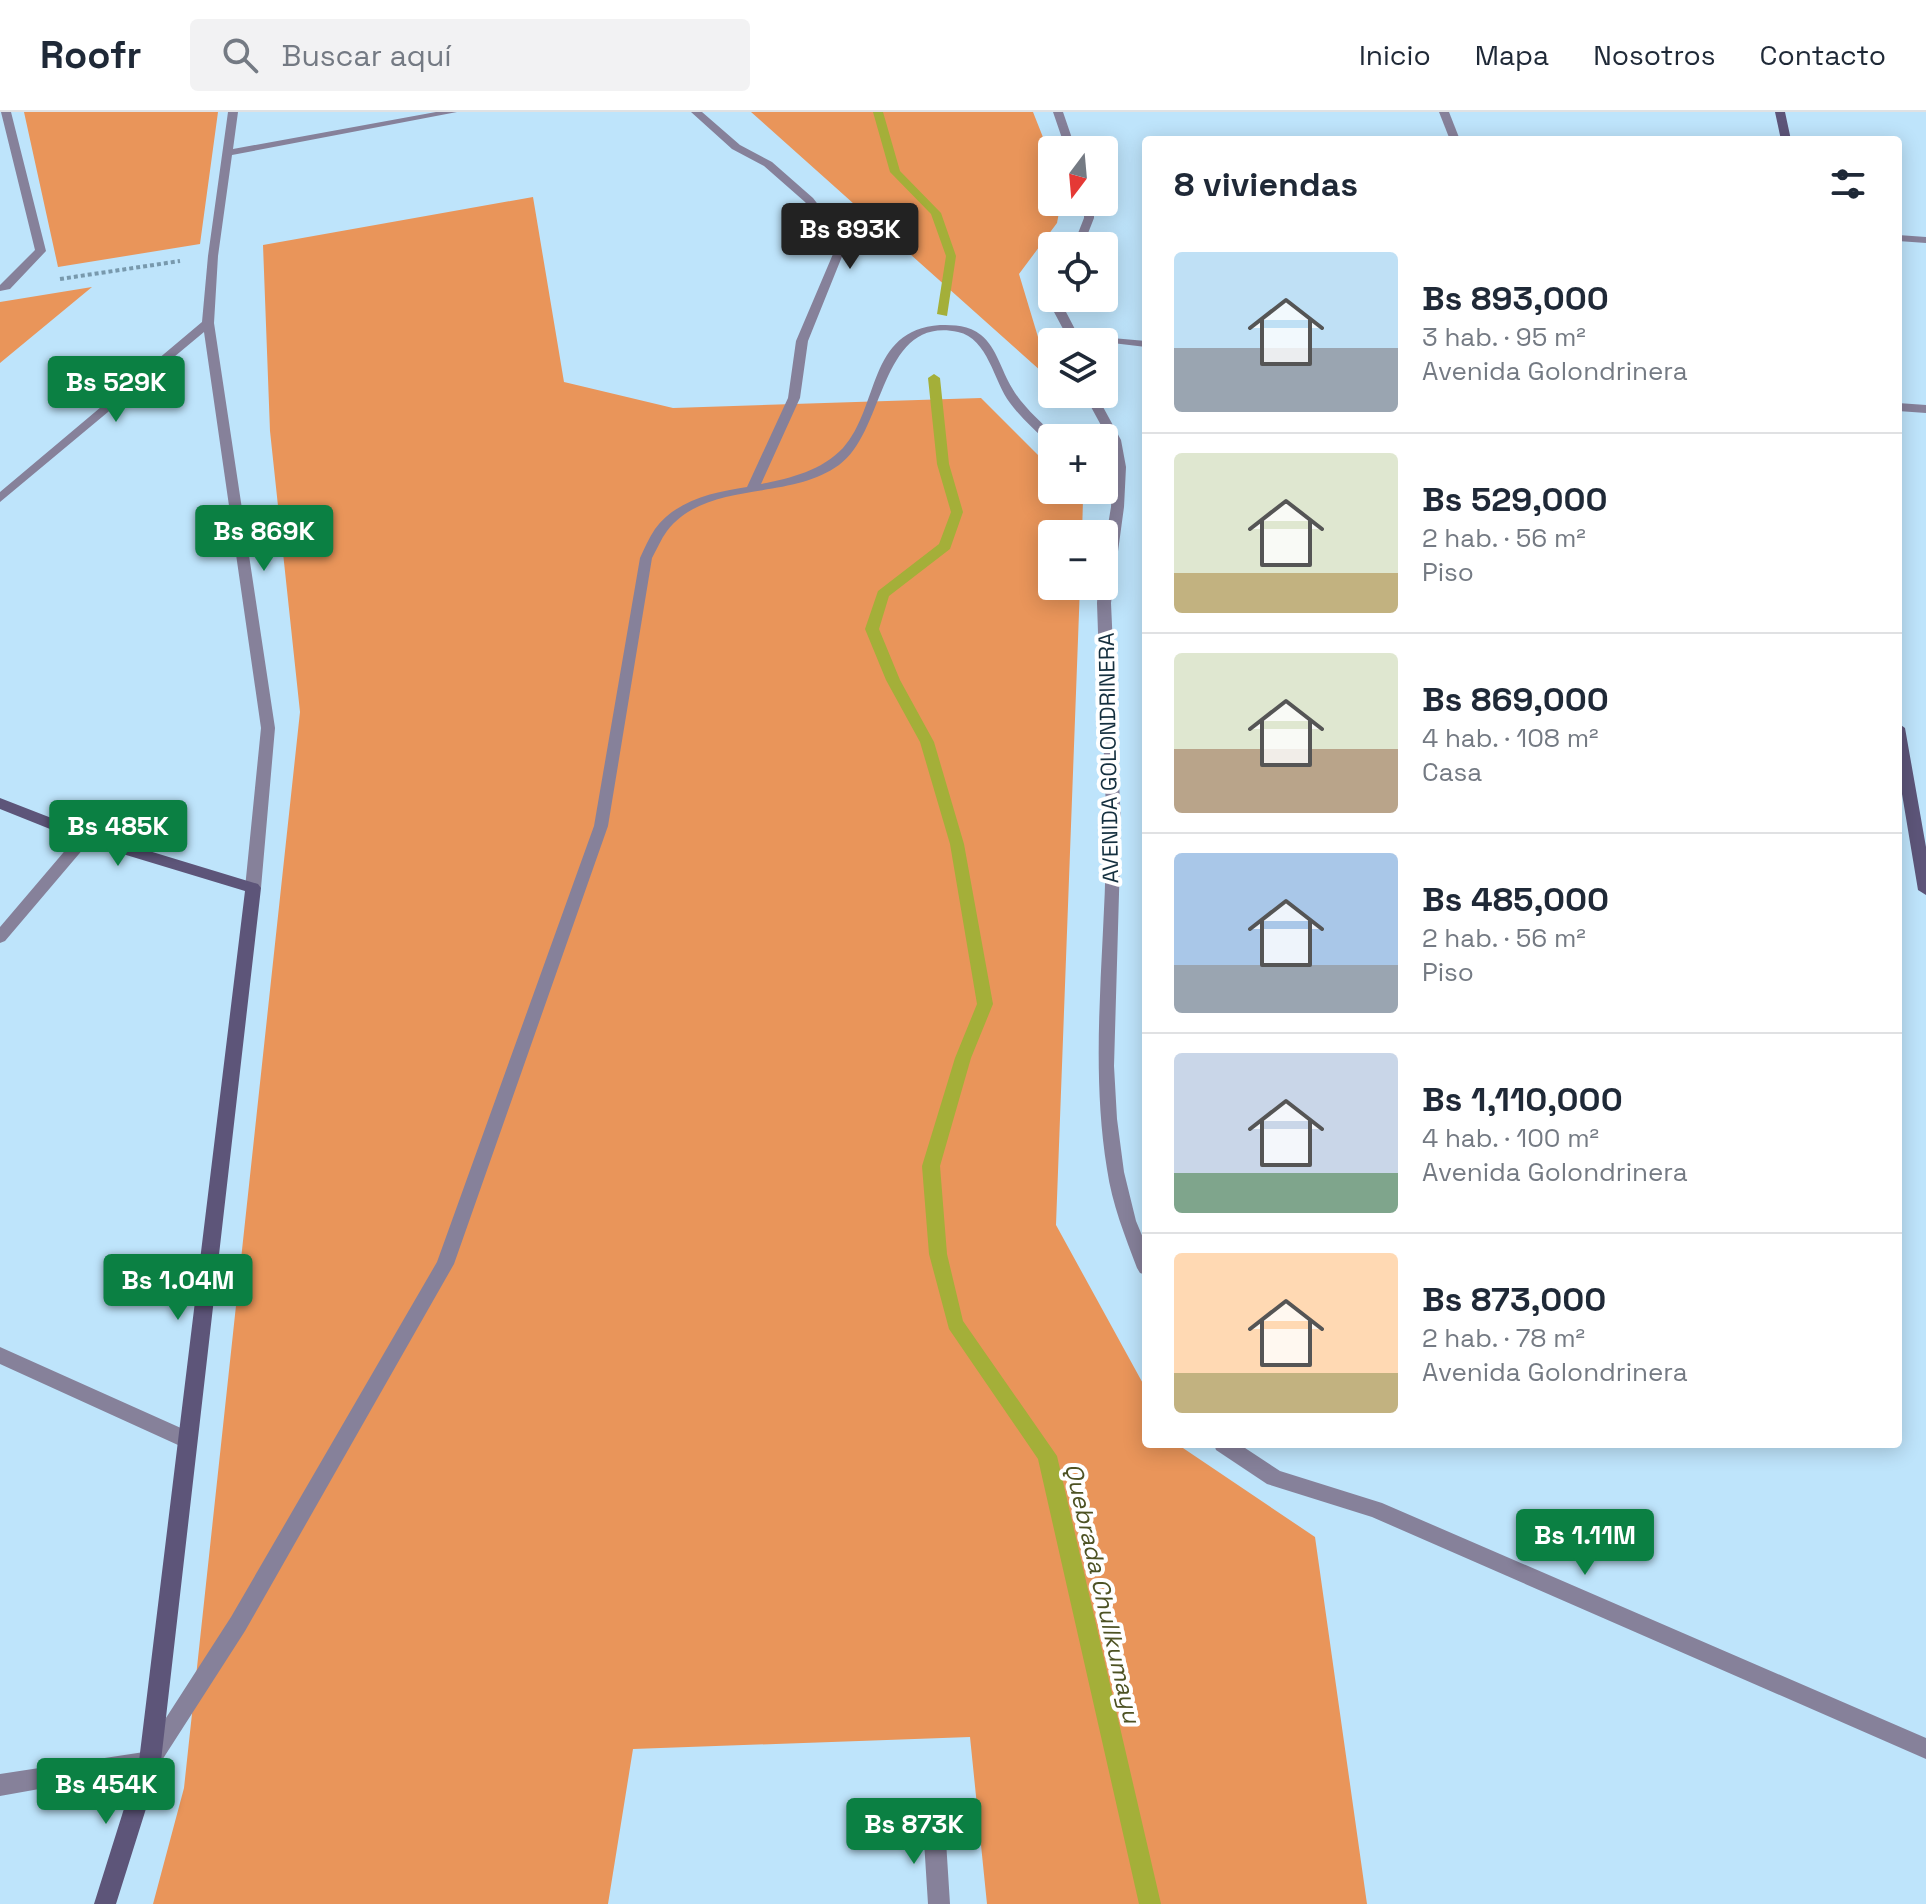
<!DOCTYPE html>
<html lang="es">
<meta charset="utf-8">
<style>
:root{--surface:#fff;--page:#f2f2f3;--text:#1f2937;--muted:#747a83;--line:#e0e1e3;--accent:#0b8043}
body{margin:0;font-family:"Space Grotesk",sans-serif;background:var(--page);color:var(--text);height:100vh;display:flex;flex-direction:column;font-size:30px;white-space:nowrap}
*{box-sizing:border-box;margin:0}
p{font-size:26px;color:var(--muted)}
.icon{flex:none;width:44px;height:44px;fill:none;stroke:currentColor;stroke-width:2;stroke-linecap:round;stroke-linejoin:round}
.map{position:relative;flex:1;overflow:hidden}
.panel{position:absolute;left:1142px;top:24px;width:760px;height:1312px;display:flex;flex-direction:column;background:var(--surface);border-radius:8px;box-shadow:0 4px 20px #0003}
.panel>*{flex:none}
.needle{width:52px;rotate:196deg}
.buttons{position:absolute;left:1038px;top:24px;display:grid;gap:16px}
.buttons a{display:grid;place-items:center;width:80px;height:80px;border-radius:8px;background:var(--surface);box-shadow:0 4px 20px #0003;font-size:40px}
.price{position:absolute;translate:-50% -68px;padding:0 18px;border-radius:8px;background:var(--accent);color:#fff;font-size:26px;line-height:52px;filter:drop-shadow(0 2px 4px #0008)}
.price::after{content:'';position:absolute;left:50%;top:48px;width:24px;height:18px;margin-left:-12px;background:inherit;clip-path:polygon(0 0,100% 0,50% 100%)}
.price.current{background:#222;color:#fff}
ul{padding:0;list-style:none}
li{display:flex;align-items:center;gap:24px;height:200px;padding:0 32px}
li+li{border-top:2px solid var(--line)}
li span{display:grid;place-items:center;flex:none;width:224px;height:160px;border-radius:8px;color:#555}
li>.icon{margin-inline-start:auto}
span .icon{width:96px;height:96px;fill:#fffc;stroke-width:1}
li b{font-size:34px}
h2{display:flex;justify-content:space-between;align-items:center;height:96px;padding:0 32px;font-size:34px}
header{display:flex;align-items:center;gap:48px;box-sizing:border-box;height:112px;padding:0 40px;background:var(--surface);border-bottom:2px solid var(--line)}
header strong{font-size:38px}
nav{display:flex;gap:44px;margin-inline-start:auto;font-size:28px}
.search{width:560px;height:72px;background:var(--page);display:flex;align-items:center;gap:20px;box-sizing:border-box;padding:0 28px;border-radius:8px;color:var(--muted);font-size:30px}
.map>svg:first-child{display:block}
</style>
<header>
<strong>Roofr</strong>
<div class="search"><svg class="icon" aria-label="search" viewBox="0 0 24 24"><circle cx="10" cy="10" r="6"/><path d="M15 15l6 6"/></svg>Buscar aquí</div>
<nav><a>Inicio</a><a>Mapa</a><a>Nosotros</a><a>Contacto</a></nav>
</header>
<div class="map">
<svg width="1926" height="1792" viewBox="0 0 1926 1792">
<rect width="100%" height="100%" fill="#bee4fb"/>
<path fill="#e9955a" d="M24 0H218L200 132 58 155Z
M751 0H1033L1052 48V90H1061L1057 111 1019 162 1051 268Z
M533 85 564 270 673 296 981 286 1052 357V378H1073L1083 388 1082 422H1052V474H1080L1056 1113 1146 1277V1332H1177L1315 1425 1367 1792H987L970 1625 633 1637 608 1792H153L184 1676 300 600 270 319 263 133Z
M92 175 0 251V190Z"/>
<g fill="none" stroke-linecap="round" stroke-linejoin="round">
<path fill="#a4af39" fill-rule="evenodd" d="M873 0H883L900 59 941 101 956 144 947 204 937 202 946 144 931 102 890 60Z
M934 262 940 266 949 352 963 400 950 437 889 484 879 517 900 568 934 630 964 732 993 892 971 946 940 1054 947 1142 963 1209 1057 1344 1161 1792H1139L1038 1347 949 1217 929 1142 922 1054 955 946 977 892 950 732 920 630 886 568 865 517 878 479 939 432 951 400 937 352 928 266Z"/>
<path stroke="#7899ad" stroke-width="4" stroke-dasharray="4 3" stroke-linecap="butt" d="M60 167 180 149"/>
<path fill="#86819a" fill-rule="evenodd" d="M1439 0H1449L1460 28H1450Z"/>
<path fill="#86819a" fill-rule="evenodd" d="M1 0H11L46 139 10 177 0 179V173L35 138Z
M228 0H238L233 37 436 0H457L232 43 218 144 214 211 275 616 261 776 253 781 245 776 261 616 204 220 0 390V380L202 210 208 144Z
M691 0H702L740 33 772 50 813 86 836 116 843 142 808 229 800 286 761 372C791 366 821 359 843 336 880 295 867 218 940 213 954 213 969 213 981 223 997 236 1001 258 1012 276 1023 295 1041 310 1057 326H1052V332L1048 331C1035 318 1021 306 1010 291 994 270 988 226 958 220 879 203 886 320 839 353 788 390 707 367 667 419 661 427 657 437 652 446L608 714 454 1152 245 1519 157 1656 0 1684V1662L144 1640 231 1505 437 1150 594 714 640 446C644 437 649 426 655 417 676 388 714 380 747 375L788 286 796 229 833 142 826 116 805 90 764 54 732 37Z
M1053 0H1063L1076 38H1066Z
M1084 90H1094V106L1083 134H1073L1084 106Z
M1898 123 1926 125V131L1898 129Z
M1054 186H1066V200L1078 223 1146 229V235L1104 230H1070L1054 200Z
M1084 282H1096L1121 328 1126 355 1124 395 1111 491 1121 713 1114 954 1117 1007 1124 1060 1136 1109 1146 1133V1163L1140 1161 1137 1156C1125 1124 1112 1092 1107 1057 1090 952 1104 847 1106 741 1107 657 1099 574 1097 491L1098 474H1104V437L1111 395 1113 355 1109 328Z
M1898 291 1926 293V301L1898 299Z
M85 720 90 721 92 725 90 729 5 829 0 831V815L80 721Z
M0 1235 192 1321 194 1327 192 1333 185 1335 178 1333 0 1252Z
M1214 1332H1239L1280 1359 1382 1391 1926 1626V1647L1372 1405 1267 1372 1216 1338Z
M934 1702 942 1705 945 1713 950 1792H928L923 1713 926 1705Z"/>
<path fill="#5d5579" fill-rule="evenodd" d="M1775 0H1785L1791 28H1781Z
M1898 611 1905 616 1926 735V783L1918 778 1898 658Z
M0 686 90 721 258 772 261 776 161 1649 116 1792H94L139 1649 245 779 80 729 0 697Z"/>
</g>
<g text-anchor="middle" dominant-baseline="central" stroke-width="8" stroke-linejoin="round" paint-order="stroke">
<g font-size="22" fill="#142f3e" stroke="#fff">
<text transform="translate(1108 646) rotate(-91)">AVENIDA GOLONDRINERA</text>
</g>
<g font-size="24" font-style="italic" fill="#4d5223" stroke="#fff">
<text transform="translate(1103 1481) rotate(77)">Quebrada Chullkumayu</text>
</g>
</g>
</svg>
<div class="buttons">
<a><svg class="needle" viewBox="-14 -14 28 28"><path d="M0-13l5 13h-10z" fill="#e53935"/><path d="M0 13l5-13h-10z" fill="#747a83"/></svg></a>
<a><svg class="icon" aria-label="locate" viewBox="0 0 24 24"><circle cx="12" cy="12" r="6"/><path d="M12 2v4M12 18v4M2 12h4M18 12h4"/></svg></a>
<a><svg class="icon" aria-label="layers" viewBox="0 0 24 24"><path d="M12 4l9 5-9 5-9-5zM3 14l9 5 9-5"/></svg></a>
<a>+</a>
<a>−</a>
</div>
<b class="price current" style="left:850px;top:159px">Bs 893K</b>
<b class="price" style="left:116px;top:312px">Bs 529K</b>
<b class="price" style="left:264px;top:461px">Bs 869K</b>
<b class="price" style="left:118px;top:756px">Bs 485K</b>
<b class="price" style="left:178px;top:1210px">Bs 1.04M</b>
<b class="price" style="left:1585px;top:1465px">Bs 1.11M</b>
<b class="price" style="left:106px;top:1714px">Bs 454K</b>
<b class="price" style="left:914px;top:1754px">Bs 873K</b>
<section class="panel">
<h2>8 viviendas<svg class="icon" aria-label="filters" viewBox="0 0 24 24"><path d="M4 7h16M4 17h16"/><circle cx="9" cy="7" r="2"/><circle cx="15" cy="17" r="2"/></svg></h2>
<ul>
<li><span style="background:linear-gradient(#bfe0f5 60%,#9aa5b1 0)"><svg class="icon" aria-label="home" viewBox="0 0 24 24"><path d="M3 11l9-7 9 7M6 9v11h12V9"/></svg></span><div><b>Bs 893,000</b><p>3 hab. · 95 m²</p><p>Avenida Golondrinera</p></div></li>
<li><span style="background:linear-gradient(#dfe7d0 75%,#c2b280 0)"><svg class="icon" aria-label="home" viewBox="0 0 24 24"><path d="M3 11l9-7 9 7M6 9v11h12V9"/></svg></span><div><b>Bs 529,000</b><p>2 hab. · 56 m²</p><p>Piso</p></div></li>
<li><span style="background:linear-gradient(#dfe7d0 60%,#b9a48a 0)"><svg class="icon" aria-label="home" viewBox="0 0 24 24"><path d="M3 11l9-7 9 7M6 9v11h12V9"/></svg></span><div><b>Bs 869,000</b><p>4 hab. · 108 m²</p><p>Casa</p></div></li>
<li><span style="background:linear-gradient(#a9c7e8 70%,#9aa5b1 0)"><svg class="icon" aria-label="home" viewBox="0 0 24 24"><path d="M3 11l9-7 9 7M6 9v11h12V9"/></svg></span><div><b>Bs 485,000</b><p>2 hab. · 56 m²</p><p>Piso</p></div></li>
<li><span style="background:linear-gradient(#c9d6e8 75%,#7fa58c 0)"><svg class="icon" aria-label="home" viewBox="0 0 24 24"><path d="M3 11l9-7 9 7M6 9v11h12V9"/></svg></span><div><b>Bs 1,110,000</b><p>4 hab. · 100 m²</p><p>Avenida Golondrinera</p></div></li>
<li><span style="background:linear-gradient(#ffd9b3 75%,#c2b280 0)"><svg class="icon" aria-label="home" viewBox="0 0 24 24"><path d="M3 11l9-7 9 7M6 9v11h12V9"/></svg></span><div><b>Bs 873,000</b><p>2 hab. · 78 m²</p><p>Avenida Golondrinera</p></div></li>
</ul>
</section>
</div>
